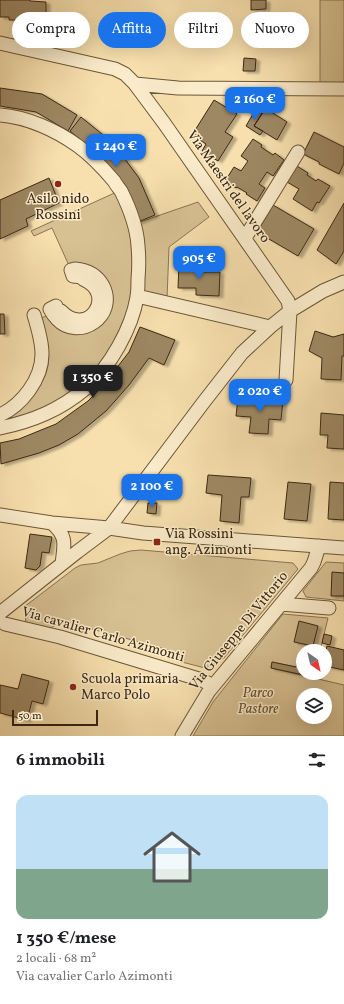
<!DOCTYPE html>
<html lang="it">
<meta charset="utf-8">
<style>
:root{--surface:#fff;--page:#f2f2f2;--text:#202124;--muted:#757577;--accent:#1a73e8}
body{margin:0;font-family:Vollkorn,serif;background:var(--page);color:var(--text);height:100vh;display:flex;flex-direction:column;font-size:15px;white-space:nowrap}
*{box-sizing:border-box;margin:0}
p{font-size:13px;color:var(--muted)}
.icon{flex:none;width:22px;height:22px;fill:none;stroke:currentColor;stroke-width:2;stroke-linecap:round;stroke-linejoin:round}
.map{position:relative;height:736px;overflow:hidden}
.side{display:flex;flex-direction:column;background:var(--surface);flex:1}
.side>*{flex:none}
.hud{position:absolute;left:12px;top:12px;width:320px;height:36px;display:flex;gap:8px}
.needle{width:26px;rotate:146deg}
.tools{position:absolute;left:296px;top:644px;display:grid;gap:8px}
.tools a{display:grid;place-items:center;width:36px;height:36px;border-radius:50%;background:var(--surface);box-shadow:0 4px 16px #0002;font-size:20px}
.scale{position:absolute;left:12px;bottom:10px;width:86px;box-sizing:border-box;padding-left:4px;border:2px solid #3c2812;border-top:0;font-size:11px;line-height:14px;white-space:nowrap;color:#3c2812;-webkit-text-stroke:3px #faebca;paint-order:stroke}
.price{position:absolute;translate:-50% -34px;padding:0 9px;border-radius:8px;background:var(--accent);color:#fff;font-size:13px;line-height:26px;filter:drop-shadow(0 1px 2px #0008)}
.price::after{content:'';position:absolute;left:50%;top:24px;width:12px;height:9px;margin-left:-6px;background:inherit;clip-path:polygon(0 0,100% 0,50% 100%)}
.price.on{background:#222;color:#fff}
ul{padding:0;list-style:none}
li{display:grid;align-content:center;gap:8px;height:212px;padding:0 16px}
li span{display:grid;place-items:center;height:124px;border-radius:12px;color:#555}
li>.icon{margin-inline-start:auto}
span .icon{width:72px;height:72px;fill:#fffc;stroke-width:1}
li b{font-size:17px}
h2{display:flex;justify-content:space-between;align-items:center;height:48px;padding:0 16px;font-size:17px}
.chip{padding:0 14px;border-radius:18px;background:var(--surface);box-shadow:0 4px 16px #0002;font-size:14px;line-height:36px}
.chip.on{background:var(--accent);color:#fff}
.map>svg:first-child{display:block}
</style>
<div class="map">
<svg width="344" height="736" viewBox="0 0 344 736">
<defs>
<filter id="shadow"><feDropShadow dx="4" dy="2" stdDeviation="1" flood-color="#0004"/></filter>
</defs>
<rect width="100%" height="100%" fill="#f7e0ae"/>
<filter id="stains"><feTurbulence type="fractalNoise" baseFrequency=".005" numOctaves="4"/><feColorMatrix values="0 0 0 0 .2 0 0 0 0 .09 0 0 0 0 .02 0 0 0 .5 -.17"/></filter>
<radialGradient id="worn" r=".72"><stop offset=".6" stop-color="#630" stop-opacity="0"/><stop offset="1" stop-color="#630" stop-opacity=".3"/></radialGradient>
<path fill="#d7c193" stroke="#8a7452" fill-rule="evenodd" d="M320 0H344V85H320Z
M121 190 134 224 198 202 209 217 169 247 167 299 140 300 117 355 38 421H2C10 414 18 407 25 400 29 396 34 393 37 389 55 367 49 343 41 318L52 314 57 320 106 306 71 270 52 228 34 236 31 231Z
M141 550 293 563 298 569 224 658 205 668 178 661 172 651 63 621 49 629 26 623 24 607 75 568 81 565 98 563 120 554 130 551Z
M326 562 344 563V601L306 597 303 591Z
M283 614 328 618 320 651H303V658L299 657 296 667 272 662 271 668 344 685V736H193L213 702ZM303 695H325V717H303Z"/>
<path fill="#9d8863" stroke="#3c2812" filter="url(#shadow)" d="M0 0H30V1L46 2V25L32 24V22H21V20H9V17H0Z
M251 0H266V9L251 10Z
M244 58 256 59 255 71H243Z
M0 88 42 94 77 115 68 131 36 112 0 106Z
M214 100 237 114 225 132 233 137 218 161 202 151 206 144 192 135Z
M257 107 264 111 254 126 263 131 260 135 246 126Z
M265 108 287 122 277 140 254 126Z
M81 117 113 143 139 178 155 215 138 222 123 187 100 156 70 131Z
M314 132 344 147V163L339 174 319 164V162L303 154Z
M253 139 262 145 261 147 273 155 275 153 284 160 273 176 267 172 259 184 265 188 257 201 246 194 247 193 237 187 236 188 225 181 234 167 241 171 248 161 241 156Z
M297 166 308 173 307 175 316 181 318 179 330 186 319 203 317 202 312 211 293 199 299 189 287 182Z
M49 178 59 203 26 219 28 226 0 239V200Z
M344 203V251L336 264 317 250Z
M273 205 314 229 298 256 257 232Z
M179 264H200L199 272H220L219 296 196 295V288H178Z
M0 314H4L5 334H0Z
M140 327 175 340 164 365 149 358 129 385 115 401 106 411 78 434 59 445 39 453 1 464 0 443 19 439 56 424 88 401 101 388 129 352Z
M315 331 333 337 344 334V356H342L341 380 321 379 322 358 309 351Z
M238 397 283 400 281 420 269 419 268 434 249 433 251 417 236 416Z
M321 413 344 415V449L327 448 328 435H320Z
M208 475 251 478 249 497H241L239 523 220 521 222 495 206 493Z
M288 482 311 484 307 521 284 519Z
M330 482 344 483V520L328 519Z
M148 503H157L156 514 147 513Z
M30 534 52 537 49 553 42 552 40 566 36 570 25 568Z
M332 572 344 573V596H331Z
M299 621 318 626 313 646 294 642Z
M324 634 332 636 330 645 322 643Z
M327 646 344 650V670L325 666V655Z
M299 657 303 658V673H314L313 677 271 668 272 662 296 667Z
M22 674 49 681 43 704 32 701 27 720 0 713V685L18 689Z"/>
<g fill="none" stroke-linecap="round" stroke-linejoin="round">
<defs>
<path id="minor" d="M0 43 115 69 125 74 135 84 164 123 288 301 290 311 286 380
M135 84 178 88 344 89
M0 115C27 117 56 130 78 146 92 156 103 168 114 181 116 185 119 188 121 191 129 207 137 228 138 246 139 257 139 268 138 279 138 285 138 291 137 297 132 328 110 367 86 388 60 410 33 421 0 428
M245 238 298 152
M75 269C87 270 97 275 103 286 118 316 79 342 57 319 54 316 52 313 50 309L56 306 58 312 61 311C88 339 118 294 83 279V277L73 276 71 270Z
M137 296 270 327
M0 415C22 405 42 379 42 354 42 341 38 328 34 315
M0 515 52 523 109 528 143 533 344 548
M52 523C68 537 64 545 62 564
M281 604 329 608
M0 613 77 552 109 528 203 403 242 353 270 327 290 311 323 291 344 282
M5 624 60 637 202 680 213 686
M182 736 209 691 311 568 314 562 319 546"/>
</defs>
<use href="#minor" stroke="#6b5639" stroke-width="15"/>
<use href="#minor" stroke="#faebca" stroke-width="13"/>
</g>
<g fill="#8f2418" stroke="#faebca" stroke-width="1.5">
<circle cx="58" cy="184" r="4"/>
<rect x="153" y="538" width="8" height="8" rx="2"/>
<circle cx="73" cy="687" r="4"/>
</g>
<g text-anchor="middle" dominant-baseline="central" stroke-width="3" stroke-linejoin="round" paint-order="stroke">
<g font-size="14" fill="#3c2812" stroke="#faebca">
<text transform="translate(228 187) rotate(55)">Via Maestri del lavoro</text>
<text transform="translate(239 631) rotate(-51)">Via Giuseppe Di Vittorio</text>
<text transform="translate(103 635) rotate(16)">Via cavalier Carlo Azimonti</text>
</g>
<g font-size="14" fill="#3c2812" stroke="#faebca" text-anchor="start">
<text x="58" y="199" text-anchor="middle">Asilo nido<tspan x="58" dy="16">Rossini</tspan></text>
<text x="165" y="534">Via Rossini<tspan x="165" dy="16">ang. Azimonti</tspan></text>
<text x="81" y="679">Scuola primaria<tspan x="81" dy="16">Marco Polo</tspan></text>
</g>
<g font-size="14" font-style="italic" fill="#634e32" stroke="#faebca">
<text x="258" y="693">Parco<tspan x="258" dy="16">Pastore</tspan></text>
</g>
</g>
<rect width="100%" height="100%" filter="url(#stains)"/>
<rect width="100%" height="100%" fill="url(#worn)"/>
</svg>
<div class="tools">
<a><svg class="needle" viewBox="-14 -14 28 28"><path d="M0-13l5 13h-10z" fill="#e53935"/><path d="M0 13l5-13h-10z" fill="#757577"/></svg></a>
<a><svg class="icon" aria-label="layers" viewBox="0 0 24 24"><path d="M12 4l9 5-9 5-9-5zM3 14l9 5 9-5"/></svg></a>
</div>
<div class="scale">50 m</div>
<b class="price" style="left:255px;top:121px">2 160 €</b>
<b class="price" style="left:116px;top:168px">1 240 €</b>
<b class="price" style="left:199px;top:280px">905 €</b>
<b class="price on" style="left:93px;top:399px">1 350 €</b>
<b class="price" style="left:260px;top:413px">2 020 €</b>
<b class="price" style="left:152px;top:508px">2 100 €</b>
<div class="hud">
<a class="chip">Compra</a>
<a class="chip on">Affitta</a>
<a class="chip">Filtri</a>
<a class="chip">Nuovo</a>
</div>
</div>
<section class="side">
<h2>6 immobili<svg class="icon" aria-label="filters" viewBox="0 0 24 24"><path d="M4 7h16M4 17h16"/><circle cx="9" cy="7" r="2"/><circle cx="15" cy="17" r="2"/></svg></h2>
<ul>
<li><span style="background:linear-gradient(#bfe0f5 60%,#7fa58c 0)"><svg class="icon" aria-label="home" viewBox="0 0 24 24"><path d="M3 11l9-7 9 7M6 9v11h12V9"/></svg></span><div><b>1 350 €/mese</b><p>2 locali · 68 m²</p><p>Via cavalier Carlo Azimonti</p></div></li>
</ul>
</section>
